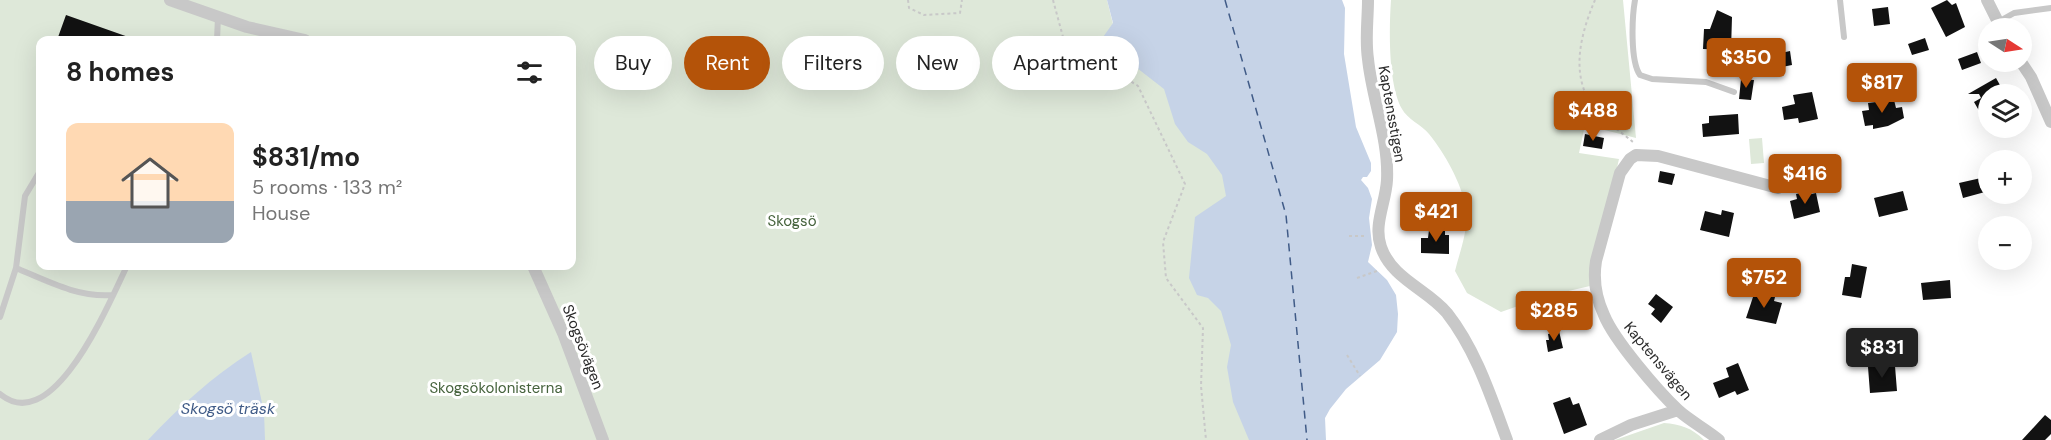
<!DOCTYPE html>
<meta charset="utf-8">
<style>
:root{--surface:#fff;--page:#f2f2f2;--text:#222;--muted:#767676;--accent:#b45309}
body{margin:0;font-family:"DM Sans",sans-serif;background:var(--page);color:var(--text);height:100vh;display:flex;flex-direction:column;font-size:22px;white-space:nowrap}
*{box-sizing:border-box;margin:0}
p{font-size:20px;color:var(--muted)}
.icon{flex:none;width:33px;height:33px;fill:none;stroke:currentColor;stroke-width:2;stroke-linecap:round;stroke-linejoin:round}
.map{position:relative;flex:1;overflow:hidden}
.sheet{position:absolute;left:36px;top:36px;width:540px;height:234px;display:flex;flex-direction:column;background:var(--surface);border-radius:12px;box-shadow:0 6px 24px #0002}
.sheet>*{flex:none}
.banner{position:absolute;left:594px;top:36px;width:570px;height:54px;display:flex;gap:12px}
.needle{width:39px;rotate:102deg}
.buttons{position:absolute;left:1978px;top:18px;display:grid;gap:12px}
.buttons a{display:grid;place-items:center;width:54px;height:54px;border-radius:50%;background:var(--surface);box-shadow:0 6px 24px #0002;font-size:30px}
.price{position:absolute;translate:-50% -51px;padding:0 14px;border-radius:6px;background:var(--accent);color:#fff;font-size:20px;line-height:39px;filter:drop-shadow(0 2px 3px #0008)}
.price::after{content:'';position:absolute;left:50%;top:36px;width:18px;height:14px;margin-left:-9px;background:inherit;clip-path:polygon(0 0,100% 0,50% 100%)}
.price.active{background:#222;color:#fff}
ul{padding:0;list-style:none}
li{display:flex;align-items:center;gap:18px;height:150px;padding:0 30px}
li span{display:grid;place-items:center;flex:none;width:168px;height:120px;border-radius:12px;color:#555}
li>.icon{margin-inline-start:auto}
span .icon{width:72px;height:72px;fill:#fffc;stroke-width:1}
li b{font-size:26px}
h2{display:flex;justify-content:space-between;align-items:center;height:72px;padding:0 30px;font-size:26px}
.chip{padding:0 21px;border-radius:27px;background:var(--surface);box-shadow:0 6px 24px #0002;font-size:21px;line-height:54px}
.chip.active{background:var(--accent);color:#fff}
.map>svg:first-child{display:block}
</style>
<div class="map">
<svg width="2051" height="440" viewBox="0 0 2051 440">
<rect width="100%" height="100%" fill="#fff"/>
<path fill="#dee8d9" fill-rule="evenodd" d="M0 0H1107L1113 24 1106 34 1192 0 1287 440H0ZM40 40H572V266H40Z
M1391 0H1623L1636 138 1585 125 1579 153 1619 159 1590 286 1547 296 1501 312 1467 293 1455 271C1460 251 1469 228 1466 208 1461 182 1445 154 1429 134 1422 125 1407 119 1402 109 1388 84 1389 29 1391 0Z
M1762 138 1764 163 1751 164 1749 139Z
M1664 423C1680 424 1692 428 1704 440H1615Z"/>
<path fill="#c6d3e7" d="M1107 0H1342L1345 8 1344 54 1356 127 1371 163V171L1367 177H1363L1361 180 1368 188 1372 199 1369 218 1372 245 1368 262 1387 280 1396 295 1398 314 1397 332 1380 360 1346 389 1330 409 1325 418 1326 440H1249L1233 402 1227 367 1231 345 1221 311 1208 298 1197 295 1189 278 1195 217 1226 196 1222 175 1207 154 1188 142 1175 124 1164 89 1101 40 1113 23Z
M251 352 264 412 265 440H148C180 406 212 377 251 352Z"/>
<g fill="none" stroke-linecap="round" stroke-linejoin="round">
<path stroke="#405b87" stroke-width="1.5" stroke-dasharray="8 6" stroke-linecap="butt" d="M1225 0 1286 215 1307 440"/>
</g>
<path fill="#121212" d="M1947 0 1952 5 1956 3 1965 27 1946 37 1931 8Z
M1888 7 1890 24 1874 26 1872 9Z
M1717 10 1732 17 1731 50 1703 49 1704 29H1710Z
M66 15 134 39V40H57Z
M1925 38 1929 50 1912 55 1908 44Z
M1751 42V58L1737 59 1736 43Z
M1790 51 1792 65 1772 69 1769 56Z
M1977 52 1981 63 1962 70 1958 59Z
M1996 78 2005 94H1989V128L1974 102 1981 98 1979 94H1968Z
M1741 79 1754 80 1751 100 1739 99Z
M1812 92 1818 119 1799 123 1798 118 1784 120 1782 107 1795 104 1793 95Z
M1894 100 1896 108 1902 107 1904 118 1888 126 1873 129V125L1865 126 1862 111 1869 110 1868 103Z
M1738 114 1739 134 1703 137 1702 124 1709 123V116Z
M1585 134 1604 138 1602 149 1583 146Z
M1660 171 1675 174 1672 185 1658 182Z
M1981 178 1985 192 1963 198 1959 183Z
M1903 191 1908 210 1879 217 1874 198Z
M1806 192 1807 195 1816 193 1820 212 1794 219 1790 201 1797 199 1796 194Z
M1722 210 1734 213 1729 237 1700 230 1705 211 1721 215Z
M1429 230H1445V235H1449V254L1421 253V238H1428Z
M1852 264 1867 267 1861 298 1842 295 1845 277H1850Z
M1950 280 1951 298 1923 300 1921 283Z
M1656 294 1673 307 1661 323 1651 314 1655 309 1648 304Z
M1754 294 1762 296 1763 294 1775 297 1774 301 1782 303 1776 324 1746 318Z
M1559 331 1563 348 1548 352 1546 340H1549L1548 334Z
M1738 363 1749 390 1737 395 1735 391 1719 398 1713 383 1729 377 1726 368Z
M1895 366 1897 391 1870 393 1868 367Z
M1570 397 1573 405 1579 403 1587 425 1564 434 1553 403Z
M2045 415 2051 420V434L2045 440H2022Z"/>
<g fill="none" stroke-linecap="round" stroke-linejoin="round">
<path stroke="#c8c8c8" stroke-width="2" stroke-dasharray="3 3" stroke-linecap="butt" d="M908 0 909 8 924 15 960 13 962 0
M1053 0 1063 37 1138 86 1185 184 1163 242 1166 278 1203 328 1201 386 1206 440
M1595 0C1581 33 1569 75 1594 108 1604 121 1621 132 1633 142
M1349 236H1365
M1357 278 1377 271
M1347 355 1360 376"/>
<path stroke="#c8c8c8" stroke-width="6" d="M1635 0C1632 17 1630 61 1640 75L1652 79 1706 82 1734 92
M1840 0 1844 37
M1998 22 2014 13 2051 8
M217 40 218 17
M16 268C47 281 79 298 113 295
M0 317 16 268 25 196 40 171
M0 394C54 439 110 300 127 266"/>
<path stroke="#c8c8c8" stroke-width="12" d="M170 0 247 27 305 40
M1368 0C1368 20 1365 39 1368 59 1372 99 1389 139 1387 180 1386 202 1373 225 1381 247 1392 279 1427 289 1447 313 1476 350 1491 397 1507 440
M1987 0 2001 28
M2021 62 2031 77 2051 122
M533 266 563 333 603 440
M1600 440 1631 425 1678 410
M1719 440C1706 429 1690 421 1678 410 1658 391 1614 340 1604 315 1596 298 1593 280 1596 261L1620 173 1630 159 1636 155 1658 156 1778 188"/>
</g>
<g text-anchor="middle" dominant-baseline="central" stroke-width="6" stroke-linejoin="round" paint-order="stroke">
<g font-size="15" fill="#2b2b2b" stroke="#fff">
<text transform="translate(1392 114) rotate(80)">Kaptensstigen</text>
<text transform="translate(583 347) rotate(69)">Skogsövägen</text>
<text transform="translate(1658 361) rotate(50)">Kaptensvägen</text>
</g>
<g font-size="15" fill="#46633d" stroke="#fff">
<text x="792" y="221">Skogsö</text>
<text x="496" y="388">Skogsökolonisterna</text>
</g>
<g font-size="16" font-style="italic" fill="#405b87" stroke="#fff">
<text x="228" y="408">Skogsö träsk</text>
</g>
</g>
</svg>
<div class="buttons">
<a><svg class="needle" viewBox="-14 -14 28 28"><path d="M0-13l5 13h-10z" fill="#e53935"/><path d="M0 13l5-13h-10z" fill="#767676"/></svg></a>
<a><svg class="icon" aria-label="layers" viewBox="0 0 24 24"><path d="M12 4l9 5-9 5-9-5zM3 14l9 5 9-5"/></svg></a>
<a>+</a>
<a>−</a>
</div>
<b class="price" style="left:1746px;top:89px">$350</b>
<b class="price" style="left:1882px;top:114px">$817</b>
<b class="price" style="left:1593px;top:142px">$488</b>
<b class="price" style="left:1805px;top:205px">$416</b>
<b class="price" style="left:1436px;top:243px">$421</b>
<b class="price" style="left:1764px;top:309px">$752</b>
<b class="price" style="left:1554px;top:342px">$285</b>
<b class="price active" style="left:1882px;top:379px">$831</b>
<div class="banner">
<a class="chip">Buy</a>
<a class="chip active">Rent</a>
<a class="chip">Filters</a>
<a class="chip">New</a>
<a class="chip">Apartment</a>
</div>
<section class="sheet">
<h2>8 homes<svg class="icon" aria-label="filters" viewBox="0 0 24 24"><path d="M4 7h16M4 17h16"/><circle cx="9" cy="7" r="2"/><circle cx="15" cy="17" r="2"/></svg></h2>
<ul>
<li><span style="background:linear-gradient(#ffd9b3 65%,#9aa5b1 0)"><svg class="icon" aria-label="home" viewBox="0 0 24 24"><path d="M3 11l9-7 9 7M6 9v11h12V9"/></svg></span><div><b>$831/mo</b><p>5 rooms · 133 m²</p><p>House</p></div></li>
</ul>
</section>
</div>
